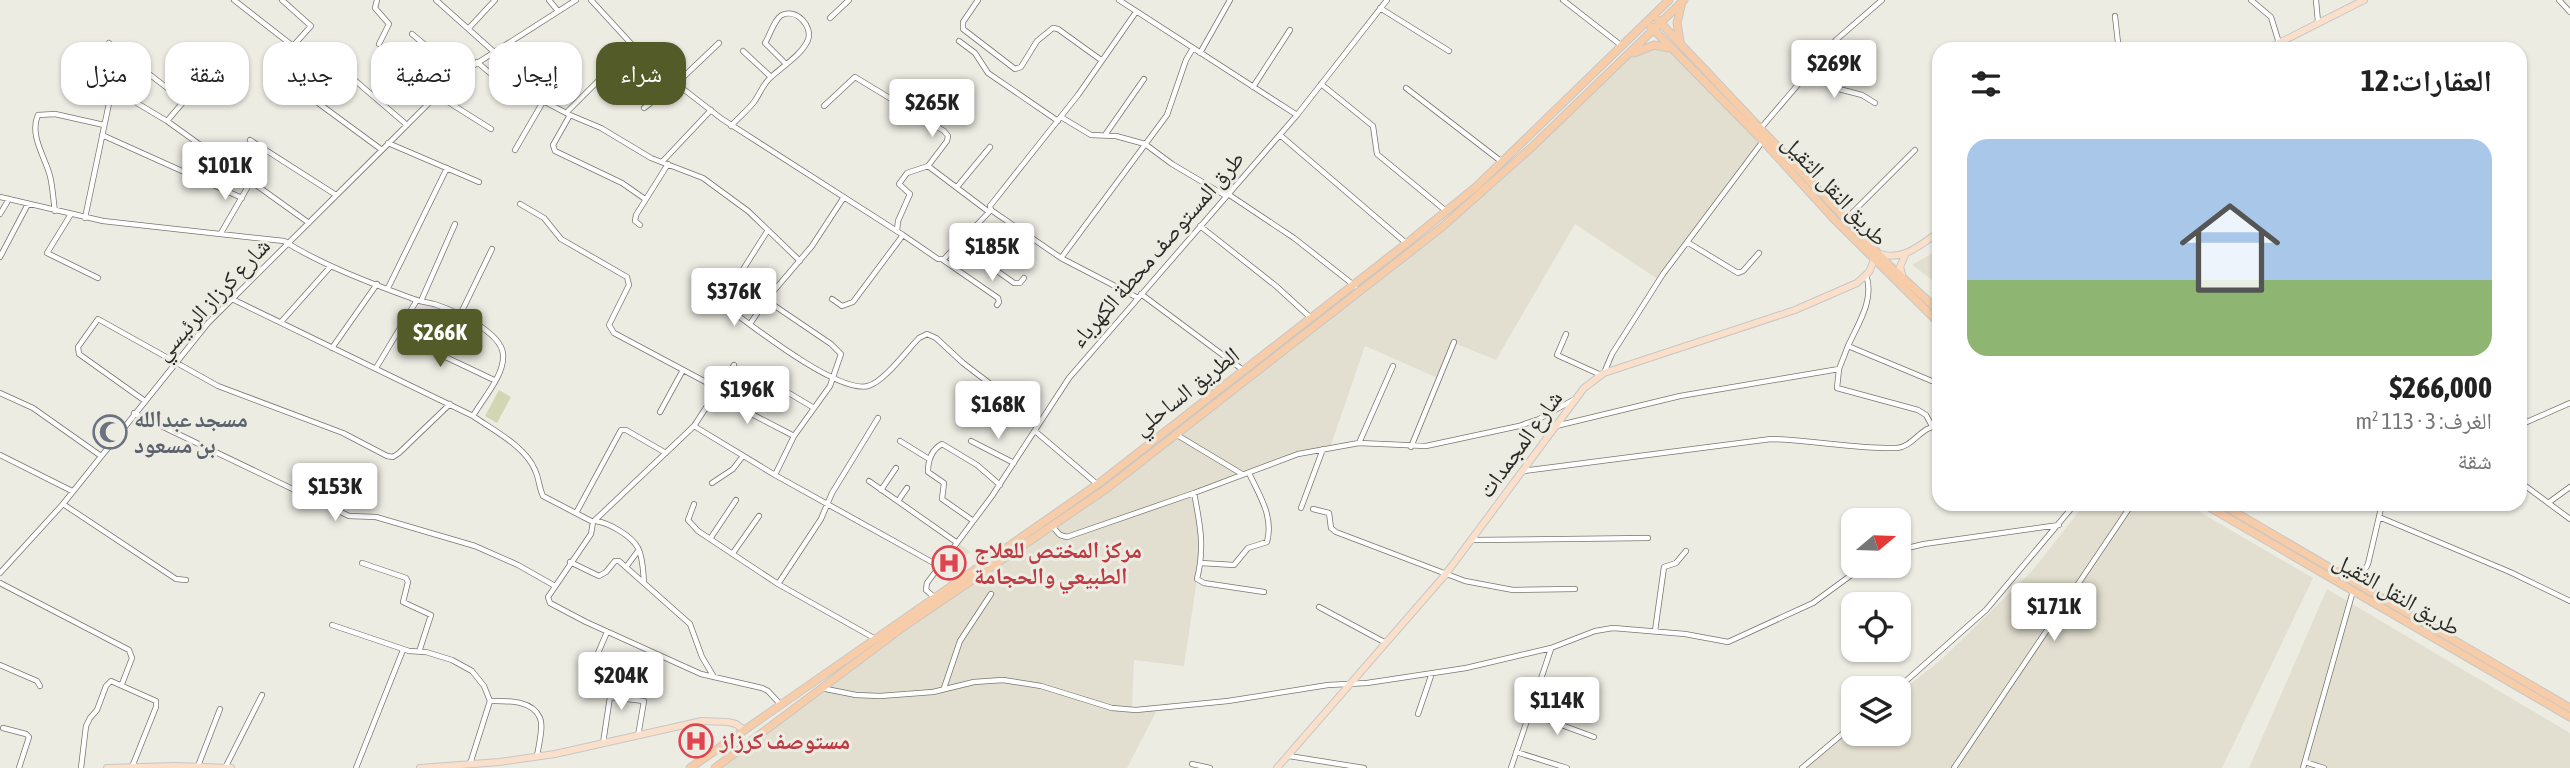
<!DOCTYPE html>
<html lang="ar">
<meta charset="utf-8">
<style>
:root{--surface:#fff;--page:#f2f2f2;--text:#222;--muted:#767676;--line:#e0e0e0;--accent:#535b29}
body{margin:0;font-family:"Asap Condensed","Noto Naskh Arabic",sans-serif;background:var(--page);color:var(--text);direction:rtl;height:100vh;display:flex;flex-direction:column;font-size:26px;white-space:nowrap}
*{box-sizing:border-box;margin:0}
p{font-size:23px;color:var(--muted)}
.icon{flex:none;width:38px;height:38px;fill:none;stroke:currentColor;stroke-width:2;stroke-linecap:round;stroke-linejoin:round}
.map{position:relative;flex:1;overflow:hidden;direction:ltr}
.panel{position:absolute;left:1932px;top:42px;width:595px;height:469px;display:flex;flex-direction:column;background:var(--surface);border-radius:21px;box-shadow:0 2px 5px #0004;direction:rtl}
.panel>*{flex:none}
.banner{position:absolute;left:21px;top:42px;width:665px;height:63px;direction:rtl;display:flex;gap:14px}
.needle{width:46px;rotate:71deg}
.tools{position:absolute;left:1841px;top:508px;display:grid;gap:14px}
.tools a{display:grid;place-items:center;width:70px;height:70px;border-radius:14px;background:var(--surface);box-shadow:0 2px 5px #0004;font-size:35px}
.price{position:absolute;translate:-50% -60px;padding:0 16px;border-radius:7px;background:#fff;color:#222;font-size:23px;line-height:46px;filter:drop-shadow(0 2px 4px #0008)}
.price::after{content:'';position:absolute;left:50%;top:42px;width:21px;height:16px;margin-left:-10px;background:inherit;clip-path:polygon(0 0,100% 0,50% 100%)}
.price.on{background:var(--accent);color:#fff}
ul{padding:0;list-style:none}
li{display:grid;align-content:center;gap:14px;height:371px;padding:0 35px}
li+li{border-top:2px solid var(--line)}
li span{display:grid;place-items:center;height:217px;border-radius:21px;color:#555}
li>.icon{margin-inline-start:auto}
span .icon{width:126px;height:126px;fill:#fffc;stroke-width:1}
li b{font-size:30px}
h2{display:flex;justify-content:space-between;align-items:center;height:84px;padding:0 35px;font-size:30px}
.chip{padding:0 24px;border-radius:21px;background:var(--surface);box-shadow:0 2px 5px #0004;font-size:24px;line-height:63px}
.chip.on{background:var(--accent);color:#fff}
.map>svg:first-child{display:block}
</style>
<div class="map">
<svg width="2570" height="768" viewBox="0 0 2570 768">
<rect width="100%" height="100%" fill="#edece3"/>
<path fill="#e2dfd0" d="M1666 46 1763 141 1659 280 1575 224 1496 360 1454 343 1440 379 1365 346 1330 448 1311 451 1195 493 1202 524 1197 579 1184 666 1134 660 1132 710 1158 708 1127 768H715L820 688 1106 489 1442 227 1627 56 1645 47Z
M1939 249V285L1912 265Z
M2085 504H2186L2313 578 2222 768H1803L1853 727V733H1899V693L1942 659 2032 571Z
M959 543 970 552 937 577 934 575Z
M2327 589 2570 733V768H2249Z
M702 726 711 741 691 755 681 740Z"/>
<path fill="#d3d6b2" d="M499 390 511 397 497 423 485 416Z"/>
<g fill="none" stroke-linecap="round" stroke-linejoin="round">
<defs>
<path id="minor" d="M234 0 293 46 311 26 282 0
M377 0 375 8 389 24 379 44
M436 0 493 51
M549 0 558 11
M591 0 647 61 722 119 903 235 938 259H944L991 210
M978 0 963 22V29L1015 69 1021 67 1037 41 1053 28 1058 29 1101 60
M1119 0 1297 115
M1563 0 1622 46
M2251 0 2271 17 2279 43
M2316 0 2318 22
M2559 0 2570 12
M1380 8 1449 51
M1136 12 1078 95 990 206 991 210 1061 258 1138 298
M2115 16 2118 43 2127 49
M830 18 849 0
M469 28 495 0
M412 34 461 75
M959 41 975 53 988 73 1058 121
M109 43 184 101
M743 51 771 77
M1200 53 1230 0
M477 62 490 73 570 115 601 128 651 158 703 178 748 211 800 261
M1812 68 1839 89 1862 95 1875 103
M80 69 167 121 309 223
M1321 84 1373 126 1377 154 1446 211
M1253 87 1290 30
M1406 88 1502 162
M437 95 491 129
M824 106 855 77 944 131 948 136 947 141 928 166 989 212
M644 108 677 83 719 43
M566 113 601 78 605 77 619 87 647 61
M570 115 553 145 555 151 622 183 645 199
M1061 117 1091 135 1116 136 1145 144 1172 164 1226 196
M167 121 215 65
M731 126C738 118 747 111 754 102 759 95 763 85 769 79 781 67 801 56 808 40 813 26 796 8 782 15 775 18 769 37 765 43L786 64
M1761 128 1836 40 1882 0
M102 135 242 198
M1105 135 1144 79
M1280 135 1406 243
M250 140 336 195
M388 143 479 182
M382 150 295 86 296 78 318 53H323L407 125
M515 150 544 100
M662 162 711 110
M957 187 990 147
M1228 194 1294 238 1355 286
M0 197 103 221 284 241C320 264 370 283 411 298 419 302 428 302 437 305 455 311 501 332 503 354 505 375 483 398 473 416
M520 204 544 218 561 239 627 277 629 285 609 325 614 333 717 388
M55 211C53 199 53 188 50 176 45 157 29 135 38 115L55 114 104 125
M0 214 9 199
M71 214 47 253 98 278
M85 218 112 89
M1846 219 1915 150
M640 225 635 221 636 215 668 164
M1200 226 1276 286 1311 318
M768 230 723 301 725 306C751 325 838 394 868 386 884 382 907 350 919 338L927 334 936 338 963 363 1040 422
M897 231 898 221 910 194 899 184 907 173 928 166
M221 233 250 183
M1687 242 1738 273 1743 271 1759 253
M959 244 1014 283H1020L1024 278
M0 257 28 204
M1061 258 1167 115 1186 60 1193 48
M943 260 998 298 999 302 997 305
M1866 275C1875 299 1858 324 1848 346L1939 384
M388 288 447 168
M1141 294 1243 370
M232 299 473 416C493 430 525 446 535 470 539 478 539 488 543 496L593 522 694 426 775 475 939 566
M832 299 842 306 853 302 903 235
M766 300 831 344 841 354 830 386 794 436 775 475
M421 301 455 224
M460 315 492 249
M281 322 331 266
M750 324 766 300 812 246 844 197
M397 334 494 380
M1566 334 1557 355 1601 375
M1848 346 1839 369 1837 388 1918 410 1926 415 1932 426
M332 348 377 284
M376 368 417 300
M1604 373 1612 354 1663 274 1763 141
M772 383 814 408
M0 393 33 408 101 456
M713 394 794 436
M145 401 79 354 78 347 98 319 218 386 343 433 387 456 393 457 399 453 450 404
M660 412 683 370
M134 413 349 516 376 517 475 546 518 565 555 586
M2520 425 2570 403
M694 426 734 365
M1556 426 1680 396 1839 369
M1035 431 1097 484
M1177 435 1242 474
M900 441 929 459
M971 441 1014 463
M1359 443 1393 366
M1411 447 1454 342
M0 455 72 491
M1523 471 1771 439C1813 440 1854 449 1897 448 1913 447 1922 425 1939 426
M869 481 956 542
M2520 482 2570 519
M712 483 733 469 743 456
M881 490 896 468
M1194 493C1200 523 1205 548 1197 579L1204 583 1264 592
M898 501 907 488
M2548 503 2570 487
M63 504 176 579 186 580
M694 504 688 520 698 531 778 584 874 638
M1301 508 1323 449
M1313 509 1329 513 1331 528 1336 532 1465 581 1513 590 1575 589
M576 513 621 430H626L666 453
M2379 517 2510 572 2570 601
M972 520 942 499 944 483 928 472C928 460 931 450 942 444L977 465 1000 485
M596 521C609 523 632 536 638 548 643 557 643 571 644 582
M593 522 591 534 548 597 550 603 586 622 701 674 762 688 768 691 780 704
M1052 526 1060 535 1067 537 1194 493 1298 454 1359 443 1426 446 1519 426 1539 419 1573 400
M710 539 736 500
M1472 540 1648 538
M1899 550 1924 544 2059 525
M733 553 759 516
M570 562 599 576 606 572 615 561H619L690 624 702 657 714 677
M362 563 406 578 408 582 403 602 431 615 419 652
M1201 563 1234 565 1248 548 1267 542C1274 516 1259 495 1249 473
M626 567 638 551
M0 573 63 504 208 323 382 150 433 99 468 69 576 0
M0 583 129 650 132 658 122 684
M2357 583 2368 564 2382 504
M778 584 821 519 832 493 878 418
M934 597 926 590 927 583 992 496 1069 378 1297 115 1387 0
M1319 607 1386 643
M332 625 409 651 426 652 452 660 472 671 484 686 490 701 470 764
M1655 631 1664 567 1676 563 1686 551
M0 665 37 681 40 686
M592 667 607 632
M821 688 856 695 880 696 933 692 974 682 1003 680 1041 686 1112 708 1136 710 1228 701 1328 685 1367 683 1466 668 1551 648 1595 631 1613 628 1685 634 1728 642 1813 603 1865 565
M944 688 960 641 991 594
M1898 688 1986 610 2075 504
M490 701C505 701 532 699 540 718 544 727 538 747 537 757
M1529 713 1594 737
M1418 714 1432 673
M3 728 26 734 29 737 19 768
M603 743 610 697 644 701 638 736
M1516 752 1567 768
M1289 756 1364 768
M2305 762 2324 768
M1192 764 1210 768
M198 766 220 709
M81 768 86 726 90 718 97 710 106 686 111 681 156 701V707L132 767
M225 768 262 695
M356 768 403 650
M1511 768 1551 649
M1802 768 1853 725
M1954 768 2132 504
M2303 768 2353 591"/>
<path id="major" d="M2267 49 2364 0
M1880 254C1904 261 1920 245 1939 232
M1903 278 1900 267 1905 255
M107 768 175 766 231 768
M420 768 499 762 555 754 702 721 728 722 736 724 744 730
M1277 768 1445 575 1584 388 1604 373 1795 310 1857 283 1869 272 1874 260"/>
<path id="highway" d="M1658 20 1889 265 1939 311
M1651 27 1763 141 1834 219 1939 323
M1680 41 1677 23 1682 2
M1634 53 1654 45 1669 48
M2204 504 2570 717
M2221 504 2570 708
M690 768 1098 484 1407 243 1477 186 1669 0
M715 768 906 625 1106 489 1442 227 1532 147 1684 0"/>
</defs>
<use href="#minor" stroke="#78776f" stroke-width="6"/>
<use href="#major" stroke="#c7c7c6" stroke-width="8"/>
<use href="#highway" stroke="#c7c7c6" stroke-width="9"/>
<use href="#minor" stroke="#fff" stroke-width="4.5"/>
<use href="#major" stroke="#fae0cb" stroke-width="6"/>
<use href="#highway" stroke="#f7cca8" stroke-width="7"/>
</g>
<defs>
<symbol id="mosque-ring" viewBox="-11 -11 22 22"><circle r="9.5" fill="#edece3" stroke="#6b7280" stroke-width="1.5"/><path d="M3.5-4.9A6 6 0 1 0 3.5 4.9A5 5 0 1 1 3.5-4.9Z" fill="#6b7280"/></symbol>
<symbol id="hospital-ring" viewBox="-11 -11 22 22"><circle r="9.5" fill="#edece3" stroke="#e0444e" stroke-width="1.5"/><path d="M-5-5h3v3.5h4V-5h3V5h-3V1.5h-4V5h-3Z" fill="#e0444e"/></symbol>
</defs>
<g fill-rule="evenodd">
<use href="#mosque-ring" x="91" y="413" width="38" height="38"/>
<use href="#hospital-ring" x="930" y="544" width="38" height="38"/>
<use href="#hospital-ring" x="677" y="722" width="38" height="38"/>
</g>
<g text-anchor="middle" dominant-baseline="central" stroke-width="6" stroke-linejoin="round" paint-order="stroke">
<g font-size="23" fill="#292925" stroke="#edece3">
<text transform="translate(1835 190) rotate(47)">طريق النقل الثقيل</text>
<text transform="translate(1157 249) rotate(-49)">طرق المستوصف محطة الكهرباء</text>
<text transform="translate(212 299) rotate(-47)">شارع كرزاز الرئيسي</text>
<text transform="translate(1186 391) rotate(-38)">الطريق الساحلي</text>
<text transform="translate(1520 444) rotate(-54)">شارع المجمدات</text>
<text transform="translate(2397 594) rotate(30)">طريق النقل الثقيل</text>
</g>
<g font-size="23" font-weight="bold" fill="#5b616d" stroke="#edece3" text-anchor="start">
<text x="134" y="419">مسجد عبدالله<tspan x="134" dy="26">بن مسعود</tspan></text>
</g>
<g font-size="23" font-weight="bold" fill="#be3a42" stroke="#edece3" text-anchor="start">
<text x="974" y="550">مركز المختص للعلاج<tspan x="974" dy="26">الطبيعي والحجامة</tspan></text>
<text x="720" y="741">مستوصف كرزاز</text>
</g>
</g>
</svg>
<div class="tools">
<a><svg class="needle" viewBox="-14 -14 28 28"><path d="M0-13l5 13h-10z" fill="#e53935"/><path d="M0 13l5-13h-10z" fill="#767676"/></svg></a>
<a><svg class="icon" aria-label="locate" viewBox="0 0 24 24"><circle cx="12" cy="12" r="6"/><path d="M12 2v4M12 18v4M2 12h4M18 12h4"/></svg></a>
<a><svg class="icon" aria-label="layers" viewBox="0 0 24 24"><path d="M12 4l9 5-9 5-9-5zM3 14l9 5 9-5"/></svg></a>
</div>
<b class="price" style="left:1834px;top:100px">$269K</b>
<b class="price" style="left:932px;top:139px">$265K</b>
<b class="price" style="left:225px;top:202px">$101K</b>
<b class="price" style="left:992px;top:283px">$185K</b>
<b class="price" style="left:734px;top:328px">$376K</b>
<b class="price on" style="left:440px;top:369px">$266K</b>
<b class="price" style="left:747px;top:426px">$196K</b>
<b class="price" style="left:998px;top:441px">$168K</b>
<b class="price" style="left:335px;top:523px">$153K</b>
<b class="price" style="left:2054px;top:643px">$171K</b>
<b class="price" style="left:621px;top:712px">$204K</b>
<b class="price" style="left:1557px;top:737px">$114K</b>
<div class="banner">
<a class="chip on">شراء</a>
<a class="chip">إيجار</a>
<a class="chip">تصفية</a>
<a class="chip">جديد</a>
<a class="chip">شقة</a>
<a class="chip">منزل</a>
</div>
<section class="panel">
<h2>العقارات: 12<svg class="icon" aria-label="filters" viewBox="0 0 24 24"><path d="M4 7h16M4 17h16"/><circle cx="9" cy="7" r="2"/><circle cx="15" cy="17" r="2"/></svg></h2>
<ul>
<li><span style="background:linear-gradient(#a9c7e8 65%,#8fb573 0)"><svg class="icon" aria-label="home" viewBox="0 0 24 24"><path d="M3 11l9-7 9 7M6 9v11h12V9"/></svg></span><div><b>$266,000</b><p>الغرف: 3 · 113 m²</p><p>شقة</p></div></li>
</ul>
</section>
</div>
